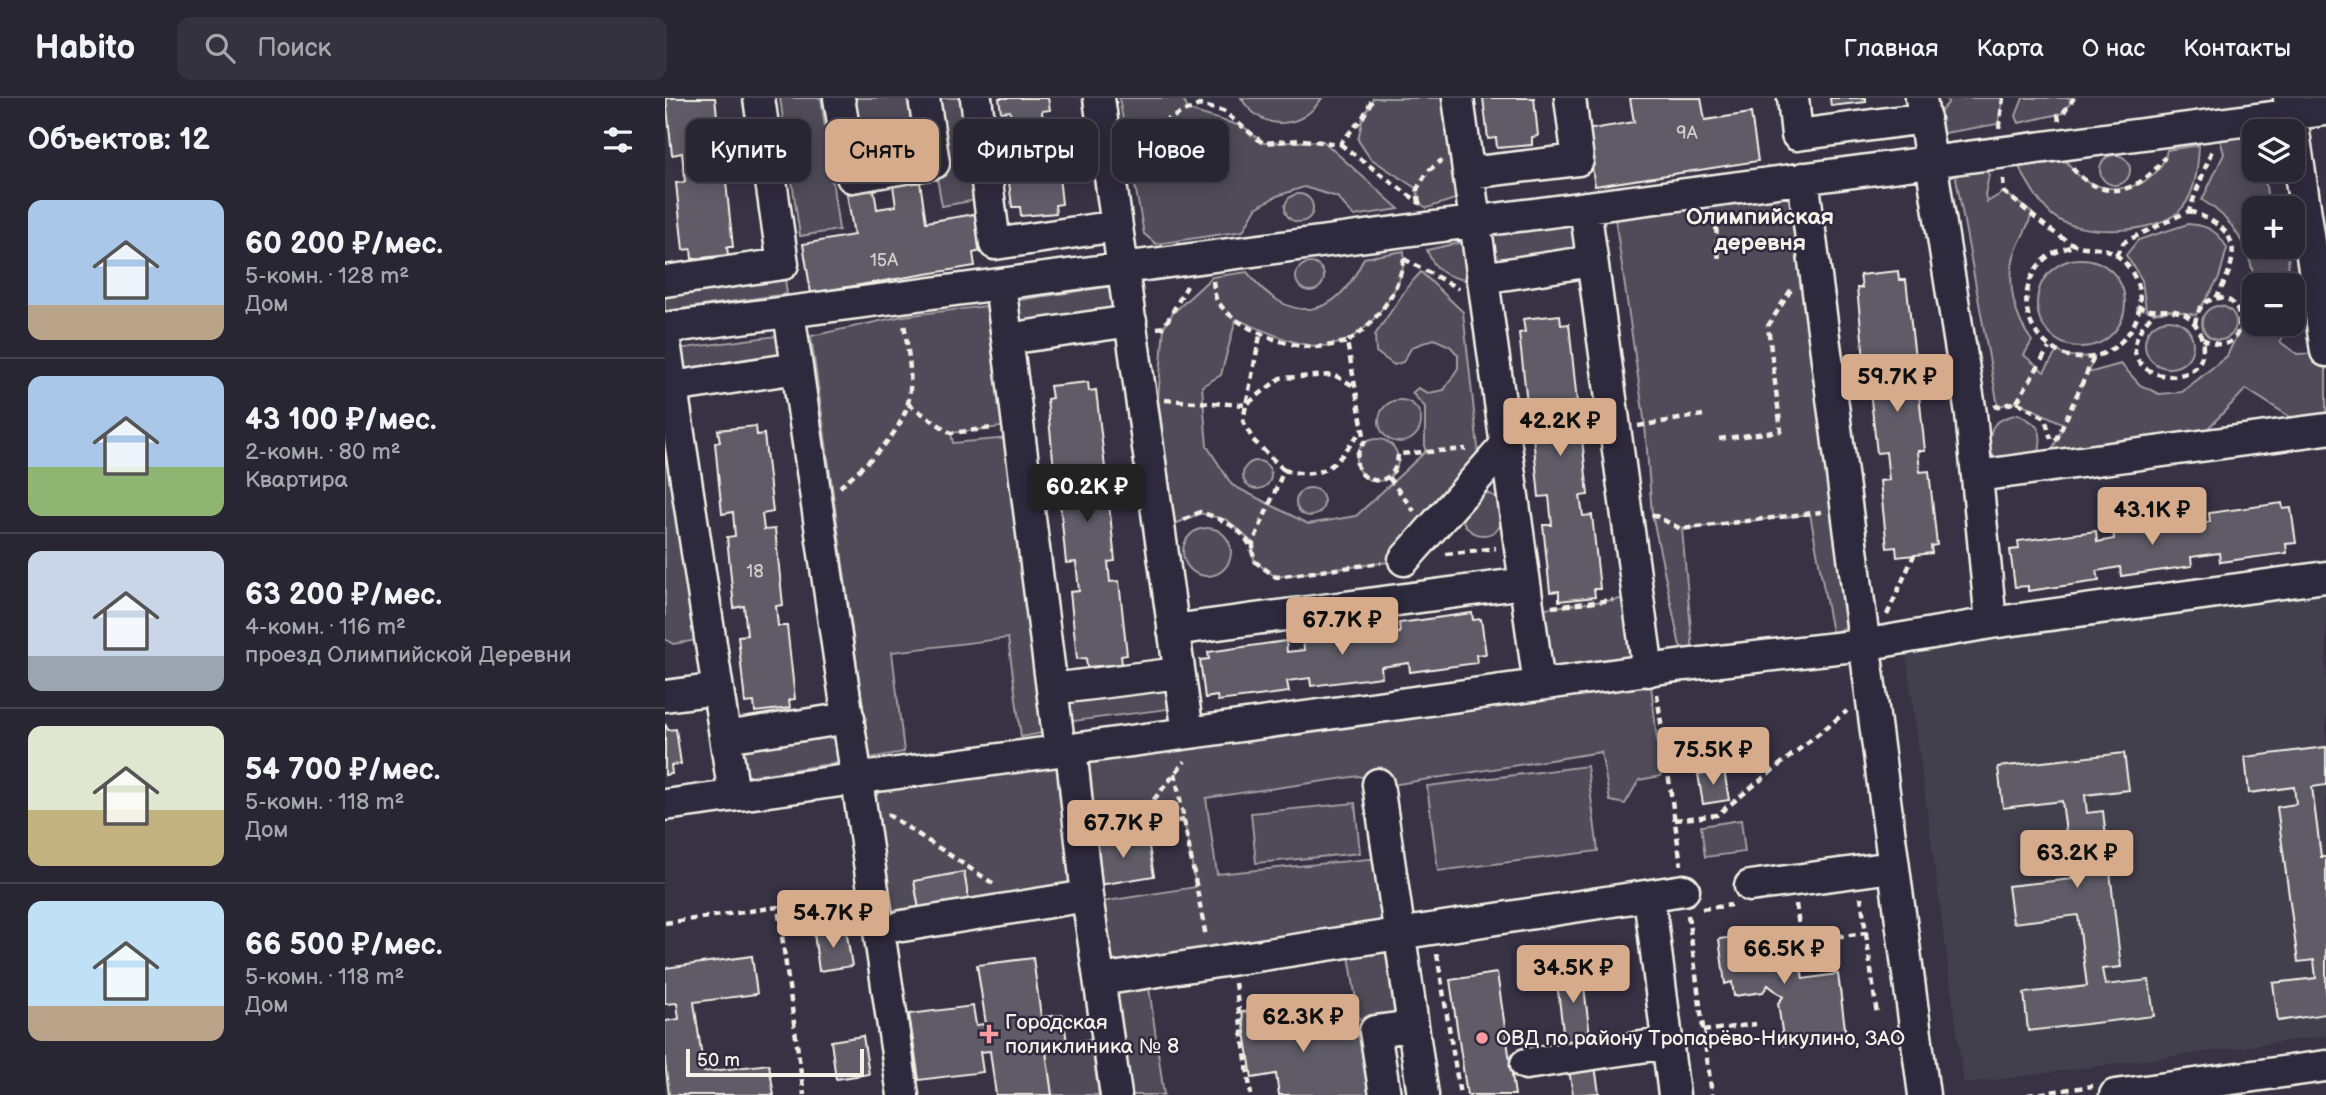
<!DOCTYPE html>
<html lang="ru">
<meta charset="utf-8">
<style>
:root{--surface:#292633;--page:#35323f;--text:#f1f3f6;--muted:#a5a5ac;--line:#45434e;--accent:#d6ab8b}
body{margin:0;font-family:"Balsamiq Sans",sans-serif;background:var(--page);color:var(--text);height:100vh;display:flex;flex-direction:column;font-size:26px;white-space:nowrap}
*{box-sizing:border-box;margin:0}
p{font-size:23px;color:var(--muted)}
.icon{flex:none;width:38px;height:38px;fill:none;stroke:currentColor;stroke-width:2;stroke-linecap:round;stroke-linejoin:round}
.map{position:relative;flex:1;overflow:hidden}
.details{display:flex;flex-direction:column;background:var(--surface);width:665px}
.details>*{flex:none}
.banner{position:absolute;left:21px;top:21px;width:665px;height:63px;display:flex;gap:14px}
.controls{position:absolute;left:1577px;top:21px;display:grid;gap:14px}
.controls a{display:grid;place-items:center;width:63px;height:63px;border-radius:14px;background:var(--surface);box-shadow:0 4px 18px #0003,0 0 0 2px var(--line);font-size:35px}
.scale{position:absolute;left:21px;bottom:18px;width:178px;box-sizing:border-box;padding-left:7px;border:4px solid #f4f1e8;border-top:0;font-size:19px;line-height:24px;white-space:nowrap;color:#f4f1e8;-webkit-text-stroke:5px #2f2a3d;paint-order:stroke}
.price{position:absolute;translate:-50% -60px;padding:0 16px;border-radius:7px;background:var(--accent);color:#111;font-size:23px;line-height:46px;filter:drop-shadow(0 2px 4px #0008)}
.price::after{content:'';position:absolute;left:50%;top:42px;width:21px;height:16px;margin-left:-10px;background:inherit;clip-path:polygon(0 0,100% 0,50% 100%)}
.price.on{background:#222;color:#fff}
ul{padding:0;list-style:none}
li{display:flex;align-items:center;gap:21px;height:175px;padding:0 28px}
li+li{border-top:2px solid var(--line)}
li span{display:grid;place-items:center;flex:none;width:196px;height:140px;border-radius:14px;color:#555}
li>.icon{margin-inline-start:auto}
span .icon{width:84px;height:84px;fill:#fffc;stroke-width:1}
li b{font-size:30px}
h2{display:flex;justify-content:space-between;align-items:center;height:84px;padding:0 28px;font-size:30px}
.chip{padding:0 24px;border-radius:14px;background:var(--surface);box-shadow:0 4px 18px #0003,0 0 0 2px var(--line);font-size:24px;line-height:63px}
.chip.on{background:var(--accent);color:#111}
header{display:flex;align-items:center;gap:42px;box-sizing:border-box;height:98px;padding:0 35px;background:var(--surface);border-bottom:2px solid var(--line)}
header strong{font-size:33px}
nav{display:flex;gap:38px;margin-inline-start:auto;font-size:24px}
.search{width:490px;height:63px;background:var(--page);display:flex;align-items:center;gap:18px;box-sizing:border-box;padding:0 24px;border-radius:14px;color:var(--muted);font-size:26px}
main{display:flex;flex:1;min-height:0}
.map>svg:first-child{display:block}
</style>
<header>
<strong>Habito</strong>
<div class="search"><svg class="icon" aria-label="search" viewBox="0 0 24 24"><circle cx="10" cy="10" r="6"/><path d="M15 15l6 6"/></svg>Поиск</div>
<nav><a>Главная</a><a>Карта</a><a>О нас</a><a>Контакты</a></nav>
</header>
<main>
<section class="details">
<h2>Объектов: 12<svg class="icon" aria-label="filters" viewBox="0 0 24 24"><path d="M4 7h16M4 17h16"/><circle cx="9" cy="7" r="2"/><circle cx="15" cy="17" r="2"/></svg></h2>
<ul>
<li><span style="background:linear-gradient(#a9c7e8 75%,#b9a48a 0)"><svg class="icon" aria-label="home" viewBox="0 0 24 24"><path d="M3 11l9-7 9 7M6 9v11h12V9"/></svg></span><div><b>60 200 ₽/мес.</b><p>5-комн. · 128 m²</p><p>Дом</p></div></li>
<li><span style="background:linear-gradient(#a9c7e8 65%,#8fb573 0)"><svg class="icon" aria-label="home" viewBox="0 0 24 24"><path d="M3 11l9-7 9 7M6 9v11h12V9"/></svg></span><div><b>43 100 ₽/мес.</b><p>2-комн. · 80 m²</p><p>Квартира</p></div></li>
<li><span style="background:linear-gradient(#c9d6e8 75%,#9aa5b1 0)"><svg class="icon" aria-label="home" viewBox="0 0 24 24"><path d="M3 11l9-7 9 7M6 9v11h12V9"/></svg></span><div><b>63 200 ₽/мес.</b><p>4-комн. · 116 m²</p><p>проезд Олимпийской Деревни</p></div></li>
<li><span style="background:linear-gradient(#dfe7d0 60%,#c2b280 0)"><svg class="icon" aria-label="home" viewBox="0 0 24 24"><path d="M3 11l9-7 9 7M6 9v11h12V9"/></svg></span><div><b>54 700 ₽/мес.</b><p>5-комн. · 118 m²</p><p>Дом</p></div></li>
<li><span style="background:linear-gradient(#bfe0f5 75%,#b9a48a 0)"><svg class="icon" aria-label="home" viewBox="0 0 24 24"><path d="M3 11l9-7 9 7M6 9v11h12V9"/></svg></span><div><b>66 500 ₽/мес.</b><p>5-комн. · 118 m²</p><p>Дом</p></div></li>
</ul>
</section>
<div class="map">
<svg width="1661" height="997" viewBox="0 0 1661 997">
<rect width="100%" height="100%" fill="#373244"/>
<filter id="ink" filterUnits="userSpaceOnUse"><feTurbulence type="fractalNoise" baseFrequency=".0143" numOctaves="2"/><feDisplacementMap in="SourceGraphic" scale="14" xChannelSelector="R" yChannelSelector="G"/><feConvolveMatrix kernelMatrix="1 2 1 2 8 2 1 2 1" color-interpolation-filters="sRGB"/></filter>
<g filter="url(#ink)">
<path fill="#433f4e" d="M1661 494V938L1299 986 1240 550Z"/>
<path fill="#504b59" stroke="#a29ea0" stroke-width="2" d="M115 0H156L174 132 135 138Z
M174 0H296L312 102 277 108 265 39 182 52Z
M454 0H518L523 12 579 29 598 45 658 43 734 111 689 118 672 99 639 89 612 98 591 110 578 133 491 146 479 136Z
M576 0H657C636 33 597 34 576 0Z
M708 0H782L793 100 762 110 754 105 752 91 705 60 693 42 698 19Z
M1282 0H1338L1333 26 1273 36 1269 21 1283 5Z
M1358 0H1409L1398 15 1354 25 1351 18Z
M1589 36V72H1599L1603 104 1619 110H1589V149H1623L1624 187H1590C1586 152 1568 120 1537 102L1559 56 1555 41Z
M1534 47C1533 67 1531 93 1518 109 1497 137 1412 140 1387 117 1373 104 1363 85 1354 69L1401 63C1407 70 1413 79 1421 83 1450 99 1495 89 1502 52Z
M1435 72a15 15 0 1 1 30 0a15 15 0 1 1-30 0Z
M1314 64 1324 77 1320 97 1322 104 1339 94 1367 115C1363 130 1355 141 1350 155 1341 185 1349 219 1367 243L1359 257 1379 274 1392 253 1403 258 1429 259 1423 275 1456 266 1475 287 1494 296 1517 294 1562 258 1589 200V226H1624L1615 244 1632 256 1661 255V331L1630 322 1581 291 1525 349 1404 365 1388 350 1399 326 1353 304 1333 308 1291 80 1296 67Z
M1140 95 1195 524 1167 535 1145 416 1017 431 1028 554 1015 548 987 416 980 327 950 120Z
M620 110a14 14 0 1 1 28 0a14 14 0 1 1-28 0Z
M922 126 927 163 825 178 821 137Z
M1523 126C1542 127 1553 133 1562 150L1554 180 1531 217 1504 212 1489 215 1481 212 1477 182 1461 157 1473 142Z
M798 144 805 183C782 179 770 174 762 152Z
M739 153C741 173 730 193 719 208 673 273 630 245 571 221L556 277 537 288 542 348 567 387 643 426 691 418 760 354V309L747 295 753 290 763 295 779 292 793 270V257L785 248 769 241 747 249 738 264 729 267 711 254 710 237 743 188 756 174 798 214 813 350 807 376 739 462 611 479 589 463 588 445 562 422 535 415 510 426 493 301 499 229 507 216 547 179 582 174C625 227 670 224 699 160Z
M1372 205a44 44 0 1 1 88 0a44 44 0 1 1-88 0Z
M631 179a14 14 0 1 1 28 0a14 14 0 1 1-28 0Z
M118 166 122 196 0 213V183Z
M460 186 466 223 354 240 348 203Z
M338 206 353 327 286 335 288 345 355 339 387 591 514 575 519 609 392 625 393 632 356 639 343 540 227 554 239 654 205 660 146 238 238 218Z
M1537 225a17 17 0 1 1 34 0a17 17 0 1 1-34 0Z
M1480 246a24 24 0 1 1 48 0a24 24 0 1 1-48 0Z
M127 236 132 270 19 287 12 251Z
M0 256 45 540 8 546 0 541Z
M714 323a21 21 0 1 1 42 0a21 21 0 1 1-42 0Z
M1353 316C1376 327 1379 334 1373 359L1338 368 1325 354C1323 328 1328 322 1353 316Z
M691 362a21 21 0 1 1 42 0a21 21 0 1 1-42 0Z
M578 377a14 14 0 1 1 28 0a14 14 0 1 1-28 0Z
M631 404a14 14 0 1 1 28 0a14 14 0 1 1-28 0Z
M797 416a21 21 0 1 1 42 0a21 21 0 1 1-42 0Z
M518 454a24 24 0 1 1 48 0a24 24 0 1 1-48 0Z
M973 499 981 559 871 573 864 512Z
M986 587 996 678 974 682 960 706 945 703 936 654 720 688 694 678 541 700 552 776 724 759 735 836 482 875 499 997H451L423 806 531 789 519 722 417 737 421 789 304 803 299 774 249 783 254 811 225 813 206 705 219 688 408 666Z
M184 620 191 662 67 681 60 639Z
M922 668 933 753 773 773 762 688Z
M690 705 695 755 591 765 586 715Z
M1076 722 1080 754 1040 759 1036 728Z
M727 850 737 915 694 921 684 857Z
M426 941 434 997H387L380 947Z"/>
<path fill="#5f5c67" stroke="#f4f1e8" stroke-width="2" d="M1 0H50L56 54 49 55 51 76 60 75 68 149H62L63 157 27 161 26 151 18 152 11 85 20 84 17 55 7 57Z
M334 0H383L385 12 377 13 379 33 389 32 397 106 390 107 391 115 356 118 355 109H347L339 42H348L345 13 336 14Z
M818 0H869L873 38 867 39V47L832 50 831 40 823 41Z
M965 0H1036L1040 22 1086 15 1093 63 930 88 921 32 969 24Z
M1165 0H1201V4L1166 8Z
M255 84 261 124 310 116 316 153 308 155 310 168 146 195 138 146 189 137 182 96 209 92 212 111 231 108 228 88Z
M1233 173 1234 182H1241L1250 260 1239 261 1241 278 1252 277 1260 353H1253L1255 374 1264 373 1272 447 1266 448 1267 455 1232 459 1231 449 1222 450 1215 383 1224 382 1221 354 1212 355 1204 284 1213 283 1210 260 1199 261 1192 190H1197L1195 177Z
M895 217 896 227 904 226 912 304 902 305 903 322 915 321 923 397 915 398 918 418 927 417 935 491H929L930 499 894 503V493L885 494 878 427H887L884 398 874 399 867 328 875 327 873 304 862 305 854 235 860 234 858 221Z
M423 284 424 293 431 292 440 370 429 371 431 388 442 387 450 463 443 464 445 484 454 483 462 557 456 558 457 566 422 569 421 560 412 561 405 494 414 493 411 464 401 465 394 394 402 393 400 370 389 371 382 301 387 300 385 288Z
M91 328 92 337 99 336 108 414 97 416 99 432 110 431 118 507 111 508 113 528H122L130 601 124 602 125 610 90 614 89 604 80 605 73 538 82 537 79 508 69 510 62 439 70 438 68 414 57 416 50 345 55 344 53 332Z
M1617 405 1618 411 1626 410 1631 445 1621 446 1622 455 1555 464 1554 455 1526 459 1527 468 1456 478 1455 469 1432 473 1434 483 1363 493V488L1350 489 1345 452 1354 451 1353 443 1431 433 1432 444 1449 441 1448 430 1523 420 1524 427 1545 424 1544 415Z
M807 515 808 522 816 521 821 556 811 557 812 565 745 574 744 565 716 569 717 579 646 588 645 580 622 583 624 594 553 603 552 598 540 600 535 562 544 561 543 554 621 543 622 554 639 552 638 540 713 530 714 537 735 535 734 525Z
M0 626 3 632 11 631 16 666 6 667 7 676 0 677Z
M1661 649V687L1647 689 1656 759H1661V916L1613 923 1608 885 1651 880 1649 862 1633 864 1612 709 1631 706 1629 689 1584 695 1580 659Z
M1459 655 1464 692 1420 697 1422 715 1438 713 1456 869 1437 871 1440 887 1484 882 1489 918 1363 933 1359 895 1422 888 1413 817 1348 825 1343 788 1407 781 1397 703 1338 710 1333 669Z
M1059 672 1064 702 1038 706 1033 676Z
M482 737 489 778 434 787 427 746Z
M299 774 304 803 254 811 249 783Z
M181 831 187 868 154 873 149 835Z
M1119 832 1123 866 1136 871 1138 881 1173 876 1181 938 1119 947 1113 905 1118 899 1103 887 1098 894 1069 898 1067 884 1060 886 1054 841Z
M87 858 92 896 29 904 39 974 104 966 109 997H4L0 964V923L14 921 12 905 0 906V870Z
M368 860 376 919 398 917 402 944 380 947 387 997H331L325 953 315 954 318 974 254 982 244 916 308 908 311 927 321 926 312 867Z
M916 864 926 946 900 950 890 868Z
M832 875 850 997H802L785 882Z
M642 904 648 942 695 935 704 997H614L611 976 587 980 577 914Z
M198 938 204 976 171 981 166 943Z
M930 968 934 995 908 997 904 972Z"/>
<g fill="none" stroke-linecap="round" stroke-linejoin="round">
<defs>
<path id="minor" d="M174 0 187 79 269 65 259 0
M311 0 330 146 452 128
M434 0 523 635
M793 0 874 587
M1128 0 1132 37 1260 20
M1256 0 1306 316 1326 525
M1624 0 1661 253
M804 75 913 62 905 0
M1138 80 1259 997
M920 109 983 573
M817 180 927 163
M0 183 118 166 94 0
M335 186 395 653
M124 214C163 475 198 736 238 997
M0 230 1661 12
M342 241 466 223
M0 244 69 697
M7 289 132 270
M1312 378 1661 331
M739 462 840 348
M508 532 860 485
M387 591 514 575
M0 598 53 591
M60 639 184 620
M406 651 422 798 451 997
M713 686 758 997
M0 707 1019 567 1198 547 1326 525 1661 479
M1085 788 1228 769
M984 798 1009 997
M237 828 422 798
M435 882 1019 792
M861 966 1003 945
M720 997 710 933 748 928
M1450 997 1661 968"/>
</defs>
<use href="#minor" stroke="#f4f1e8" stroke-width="35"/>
<path stroke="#f4f1e8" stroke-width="4.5" stroke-dasharray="7 5" stroke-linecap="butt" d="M1394 23 1393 17 1398 15 1409 0
M1334 30 1338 0
M463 33 493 26 534 7 558 13 598 45 637 42 675 46 698 19 708 0
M675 46 756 106
M1407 70C1439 106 1475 95 1500 59
M1338 81 1339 94C1361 111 1384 134 1408 146 1426 154 1440 142 1461 166 1508 222 1424 299 1373 237 1355 214 1358 179 1381 160 1388 154 1400 151 1410 147
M754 105 752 91 763 73 777 62
M1524 113C1576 131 1577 155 1551 200
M1050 117 1054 164
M1451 157 1459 144 1524 113 1547 52
M739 160C734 195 711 225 682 244L700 343C670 380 731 403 733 356L801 351
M739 161 794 191
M548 183C549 189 549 199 553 204 570 229 620 249 649 249 660 249 671 246 682 244
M1472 208C1492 217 1502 208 1519 216 1528 220 1535 233 1537 242 1550 303 1423 281 1489 215
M1530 226C1531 217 1535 207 1543 203 1585 183 1587 268 1538 241
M492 230 499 229 522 188
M500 302 581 307 596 233
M1352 304 1384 250
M243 306 286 335 327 330
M1329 309 1352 304 1380 320 1386 341
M973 328 1038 317
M917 338 927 336
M1054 341 1116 333 1103 228 1127 190
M1391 343 1429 259
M619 372 588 342 578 323 581 307 615 280 669 277 689 288
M724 380 749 413
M175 389C200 366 234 340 243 305 249 280 242 249 239 224
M987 416 1016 431 1156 414
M519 422 535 414C559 421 587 434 589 463L611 479 716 465
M588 451V445L619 372C663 384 672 363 697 332
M781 456 831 450
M887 509 948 502
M1222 517 1249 457
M992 596 1016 767
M510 675 541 839
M222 716 329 786
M1010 722 1052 717 1182 613
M466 730 520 663
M441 734 519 722
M1131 806 1137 851
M1037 811 1066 807
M1023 817 1047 997
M0 825 113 809 139 997
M1201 835 1212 917
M1167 839 1171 870
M1136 843 1201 835 1196 799
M772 856 795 997
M570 885 586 997
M1038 933 1091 926
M1363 997 1428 988"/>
<use href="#minor" stroke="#2f2a3d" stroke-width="30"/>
</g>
</g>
<g fill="#ff9aa2" stroke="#2f2a3d" stroke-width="2.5">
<path d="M320.5 925.5h7v7h7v7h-7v7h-7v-7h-7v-7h7z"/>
<circle cx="817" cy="940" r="7"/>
</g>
<g text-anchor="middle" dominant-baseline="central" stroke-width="5" stroke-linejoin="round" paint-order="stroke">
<g font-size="18" fill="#cfccc8">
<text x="1022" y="35">9А</text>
<text x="219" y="162">15А</text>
<text x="90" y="473">18</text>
</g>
<g font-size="21" fill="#f4f1e8" stroke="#2f2a3d" text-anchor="start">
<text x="340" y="924">Городская<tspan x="340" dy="24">поликлиника № 8</tspan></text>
<text x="831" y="940">ОВД по району Тропарёво-Никулино, ЗАО</text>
</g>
<g font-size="23" font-weight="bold" fill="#f4f1e8" stroke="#2f2a3d">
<text x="1095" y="119">Олимпийская<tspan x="1095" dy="26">деревня</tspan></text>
</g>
</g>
</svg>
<div class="controls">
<a><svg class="icon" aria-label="layers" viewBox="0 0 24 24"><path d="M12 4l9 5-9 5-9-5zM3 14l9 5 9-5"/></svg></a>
<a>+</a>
<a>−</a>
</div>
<div class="scale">50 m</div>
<b class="price" style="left:1232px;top:316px">59.7K ₽</b>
<b class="price" style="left:895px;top:360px">42.2K ₽</b>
<b class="price on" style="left:422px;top:426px">60.2K ₽</b>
<b class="price" style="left:1487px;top:449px">43.1K ₽</b>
<b class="price" style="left:677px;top:559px">67.7K ₽</b>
<b class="price" style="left:1048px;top:689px">75.5K ₽</b>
<b class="price" style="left:458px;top:762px">67.7K ₽</b>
<b class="price" style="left:1412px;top:792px">63.2K ₽</b>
<b class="price" style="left:168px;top:852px">54.7K ₽</b>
<b class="price" style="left:1119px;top:888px">66.5K ₽</b>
<b class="price" style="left:908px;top:907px">34.5K ₽</b>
<b class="price" style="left:638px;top:956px">62.3K ₽</b>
<div class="banner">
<a class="chip">Купить</a>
<a class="chip on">Снять</a>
<a class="chip">Фильтры</a>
<a class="chip">Новое</a>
</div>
</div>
</main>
